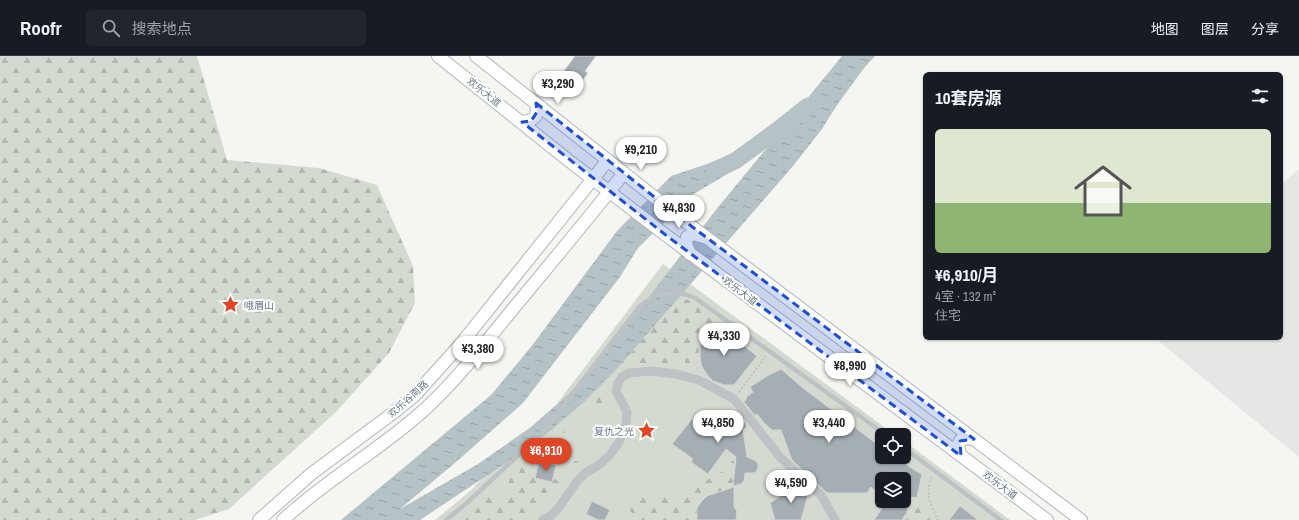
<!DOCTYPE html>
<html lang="zh">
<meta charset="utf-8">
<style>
:root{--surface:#171b24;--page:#20242c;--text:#f1f3f6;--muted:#9ea1a6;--line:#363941;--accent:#df4527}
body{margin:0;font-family:"Archivo Narrow","Noto Sans SC",sans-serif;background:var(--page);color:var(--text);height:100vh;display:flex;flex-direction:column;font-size:15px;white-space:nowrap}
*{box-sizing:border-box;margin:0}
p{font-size:13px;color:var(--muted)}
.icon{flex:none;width:22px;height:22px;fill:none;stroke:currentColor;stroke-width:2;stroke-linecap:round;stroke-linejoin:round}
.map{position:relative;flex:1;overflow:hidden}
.side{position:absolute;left:923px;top:16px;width:360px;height:268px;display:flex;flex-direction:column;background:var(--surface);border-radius:6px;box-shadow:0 1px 3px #0004}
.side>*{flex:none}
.tools{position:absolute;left:875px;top:372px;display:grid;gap:8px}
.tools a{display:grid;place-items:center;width:36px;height:36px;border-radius:6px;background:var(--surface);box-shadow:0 1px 3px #0004;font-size:20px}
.price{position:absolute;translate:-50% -34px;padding:0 9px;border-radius:14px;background:#fff;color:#222;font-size:13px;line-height:26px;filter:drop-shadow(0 1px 2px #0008)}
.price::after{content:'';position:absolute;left:50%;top:24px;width:12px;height:9px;margin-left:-6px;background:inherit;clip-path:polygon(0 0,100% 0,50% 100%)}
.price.on{background:var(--accent);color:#fff}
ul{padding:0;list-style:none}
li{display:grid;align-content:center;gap:8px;height:212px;padding:0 12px}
li span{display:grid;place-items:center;height:124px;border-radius:6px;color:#555}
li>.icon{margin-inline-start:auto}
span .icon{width:72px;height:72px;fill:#fffc;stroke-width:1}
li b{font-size:17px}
h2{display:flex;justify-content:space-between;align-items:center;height:48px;padding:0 12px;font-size:17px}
header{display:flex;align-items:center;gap:24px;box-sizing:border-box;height:56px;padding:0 20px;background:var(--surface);border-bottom:1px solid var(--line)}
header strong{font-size:19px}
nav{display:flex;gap:22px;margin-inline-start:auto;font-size:14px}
.search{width:280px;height:36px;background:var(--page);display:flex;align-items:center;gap:10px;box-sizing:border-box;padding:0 14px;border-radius:6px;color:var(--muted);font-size:15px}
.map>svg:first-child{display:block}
</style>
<header>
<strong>Roofr</strong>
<div class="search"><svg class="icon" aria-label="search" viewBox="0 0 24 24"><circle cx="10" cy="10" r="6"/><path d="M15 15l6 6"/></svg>搜索地点</div>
<nav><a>地图</a><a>图层</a><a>分享</a></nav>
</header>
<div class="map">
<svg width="1299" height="464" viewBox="0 0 1299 464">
<defs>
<pattern id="forest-firs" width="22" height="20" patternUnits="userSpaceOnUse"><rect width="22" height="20" fill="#d5dad1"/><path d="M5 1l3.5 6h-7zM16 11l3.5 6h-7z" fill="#b0b6af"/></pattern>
<pattern id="water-ripples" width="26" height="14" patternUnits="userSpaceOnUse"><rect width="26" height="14" fill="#b5c3c6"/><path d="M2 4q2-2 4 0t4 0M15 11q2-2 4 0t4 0" fill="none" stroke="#97a3a6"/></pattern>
</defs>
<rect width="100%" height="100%" fill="#f5f5f1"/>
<path fill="#e6e6e5" d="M1299 113V401L1155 282H1281V128Z"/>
<path fill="#d5dad1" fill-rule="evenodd" d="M663 208 895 379H882V401H904V385L1010 464H435L469 436 556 349ZM882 423H904V445H882Z"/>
<path fill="url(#forest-firs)" d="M0 0H197L227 104 319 112 377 129 413 210 415 247 389 297 336 356 229 453 195 464H0Z
M676 242 689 244 723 267C719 269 712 271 709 274 698 284 697 298 702 312L687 313 683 299 673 302 672 311C657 309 628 305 616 316 612 320 609 328 606 333L608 339 616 349 614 353C604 349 591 344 581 350 570 355 560 373 566 385 567 388 571 392 573 395L570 400 582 410 576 414 540 407 537 421 560 424 563 431 536 460 528 464H455L488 436 503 442 510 437 508 418 549 377Z
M736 400 734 425 698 464H636L635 460 627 452 632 438 640 436 663 441H677L725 414Z
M922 436 933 464H906Z"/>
<path fill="url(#water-ripples)" d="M842 0H875L864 12 837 49 822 73 793 110 616 314 586 344 549 376 506 407 420 464H341L491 339 531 291 617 175 671 120 731 100 739 111 692 139 638 192 620 221 523 347 456 406 400 453 478 408 531 371 571 336 615 285 715 155Z"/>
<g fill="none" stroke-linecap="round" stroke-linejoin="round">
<path stroke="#b5c3c6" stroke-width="17" d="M715 114 735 105 779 73 808 50"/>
</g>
<path fill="#a5aeb3" stroke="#d6d6d4" d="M575 0H596L585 15 588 17 581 26 574 20 570 25 563 19 565 16 564 15Z
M719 270 757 300 734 329H724L713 325 708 320 702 311 700 301V290L704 282 712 273Z
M781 313 803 332 882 392V401H895L916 415 922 418 917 442 911 441 906 459H905L902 464H874L883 451 886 445H904V423H882V440L871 431 867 437H827L792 404 781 374H772L764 367 757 358 755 360 744 346 747 342 746 341 753 336 750 331 767 320Z
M730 355 733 358 736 355 747 370 743 374 747 401 756 405 758 408V412L756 416 753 417H745L744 425 741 428 733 430 736 401 726 393 708 418 691 406 693 403 672 388 692 363 708 376 715 367 714 358Z
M539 405 556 409 552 426 535 422Z
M800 427 809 436 801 464H775L770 447Z
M734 431V451L737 455 736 464H697V452L701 446 707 440Z
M592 445 610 454 605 464H598L586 458Z
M960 450 978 464H949Z"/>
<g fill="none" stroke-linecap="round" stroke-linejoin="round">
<defs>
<path id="secondary" d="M438 0 568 104 667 180 1047 464
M476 0 682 163 1081 464
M522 66C536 64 538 61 536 47
M690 198 686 188 687 181 693 178 704 181
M961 400 958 391 960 385 965 382 974 383
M259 464 311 418 393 357 415 339 460 289 608 104
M283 464C327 423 380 394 424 354 457 324 485 287 513 253 550 208 588 163 624 117"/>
</defs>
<use href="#secondary" stroke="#b0b6ba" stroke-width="14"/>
<path stroke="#b8bbbd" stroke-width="1.5" stroke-dasharray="2 2" stroke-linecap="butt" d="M739 336 766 300
M932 421C924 436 931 451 938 464"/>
<path stroke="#bec2c5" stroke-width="4.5" d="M904 392 1001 464
M446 464 468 446 543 376 639 251C659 235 671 232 695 242L886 379"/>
<path stroke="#bec2c5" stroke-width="9" d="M543 464 549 461 557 454 578 424 585 417 599 409 610 399 619 386 626 368 627 356 616 335 618 327 622 321 629 317 651 315 676 318 699 324 734 343 780 401 821 439 835 464"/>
<use href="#secondary" stroke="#fff" stroke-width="12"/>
</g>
<path fill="#1d4ed8" fill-opacity="0.2" stroke="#1d4ed8" stroke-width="3" stroke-dasharray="8 5" stroke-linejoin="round" d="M536 47 682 163 974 383 960 385 961 400 667 180 522 66 531 65 537 56Z"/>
<defs>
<symbol id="sight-bare" viewBox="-9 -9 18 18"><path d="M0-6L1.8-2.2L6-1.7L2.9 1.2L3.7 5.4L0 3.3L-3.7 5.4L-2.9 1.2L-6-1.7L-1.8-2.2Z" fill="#df4527" stroke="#fff" stroke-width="2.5" paint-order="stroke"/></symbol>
</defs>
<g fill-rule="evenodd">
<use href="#sight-bare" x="218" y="236" width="25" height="25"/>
<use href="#sight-bare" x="634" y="362" width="25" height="25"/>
</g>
<g text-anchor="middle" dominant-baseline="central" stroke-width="4" stroke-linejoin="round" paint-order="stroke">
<g font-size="10" fill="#657782" stroke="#fff">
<text transform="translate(484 36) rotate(39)">欢乐大道</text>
<text transform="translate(740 235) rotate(37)">欢乐大道</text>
<text transform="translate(408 343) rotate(-42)">欢乐谷南路</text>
<text transform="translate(1000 429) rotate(37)">欢乐大道</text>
</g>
<g font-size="10" fill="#657782" stroke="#fff" text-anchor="start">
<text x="244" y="249">峨眉山</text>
<text x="634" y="375" text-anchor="end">复仇之光</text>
</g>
</g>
</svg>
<div class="tools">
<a><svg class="icon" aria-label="locate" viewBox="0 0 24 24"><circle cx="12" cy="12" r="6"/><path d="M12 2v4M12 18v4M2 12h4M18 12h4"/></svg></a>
<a><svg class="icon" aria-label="layers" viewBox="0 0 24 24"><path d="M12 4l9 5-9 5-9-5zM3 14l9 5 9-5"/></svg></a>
</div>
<b class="price" style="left:558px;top:49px">¥3,290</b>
<b class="price" style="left:641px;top:115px">¥9,210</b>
<b class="price" style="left:679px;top:173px">¥4,830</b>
<b class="price" style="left:724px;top:301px">¥4,330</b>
<b class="price" style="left:478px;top:314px">¥3,380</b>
<b class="price" style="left:850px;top:331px">¥8,990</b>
<b class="price" style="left:718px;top:388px">¥4,850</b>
<b class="price" style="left:829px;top:388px">¥3,440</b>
<b class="price on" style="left:546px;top:416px">¥6,910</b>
<b class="price" style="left:791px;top:448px">¥4,590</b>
<section class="side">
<h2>10套房源<svg class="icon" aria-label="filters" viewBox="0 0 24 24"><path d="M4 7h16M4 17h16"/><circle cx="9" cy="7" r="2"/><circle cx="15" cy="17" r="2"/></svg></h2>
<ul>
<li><span style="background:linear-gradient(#dfe7d0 60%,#8fb573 0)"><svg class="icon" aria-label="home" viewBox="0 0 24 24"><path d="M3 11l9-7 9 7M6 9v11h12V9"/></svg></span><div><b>¥6,910/月</b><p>4室 · 132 m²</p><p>住宅</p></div></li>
</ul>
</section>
</div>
